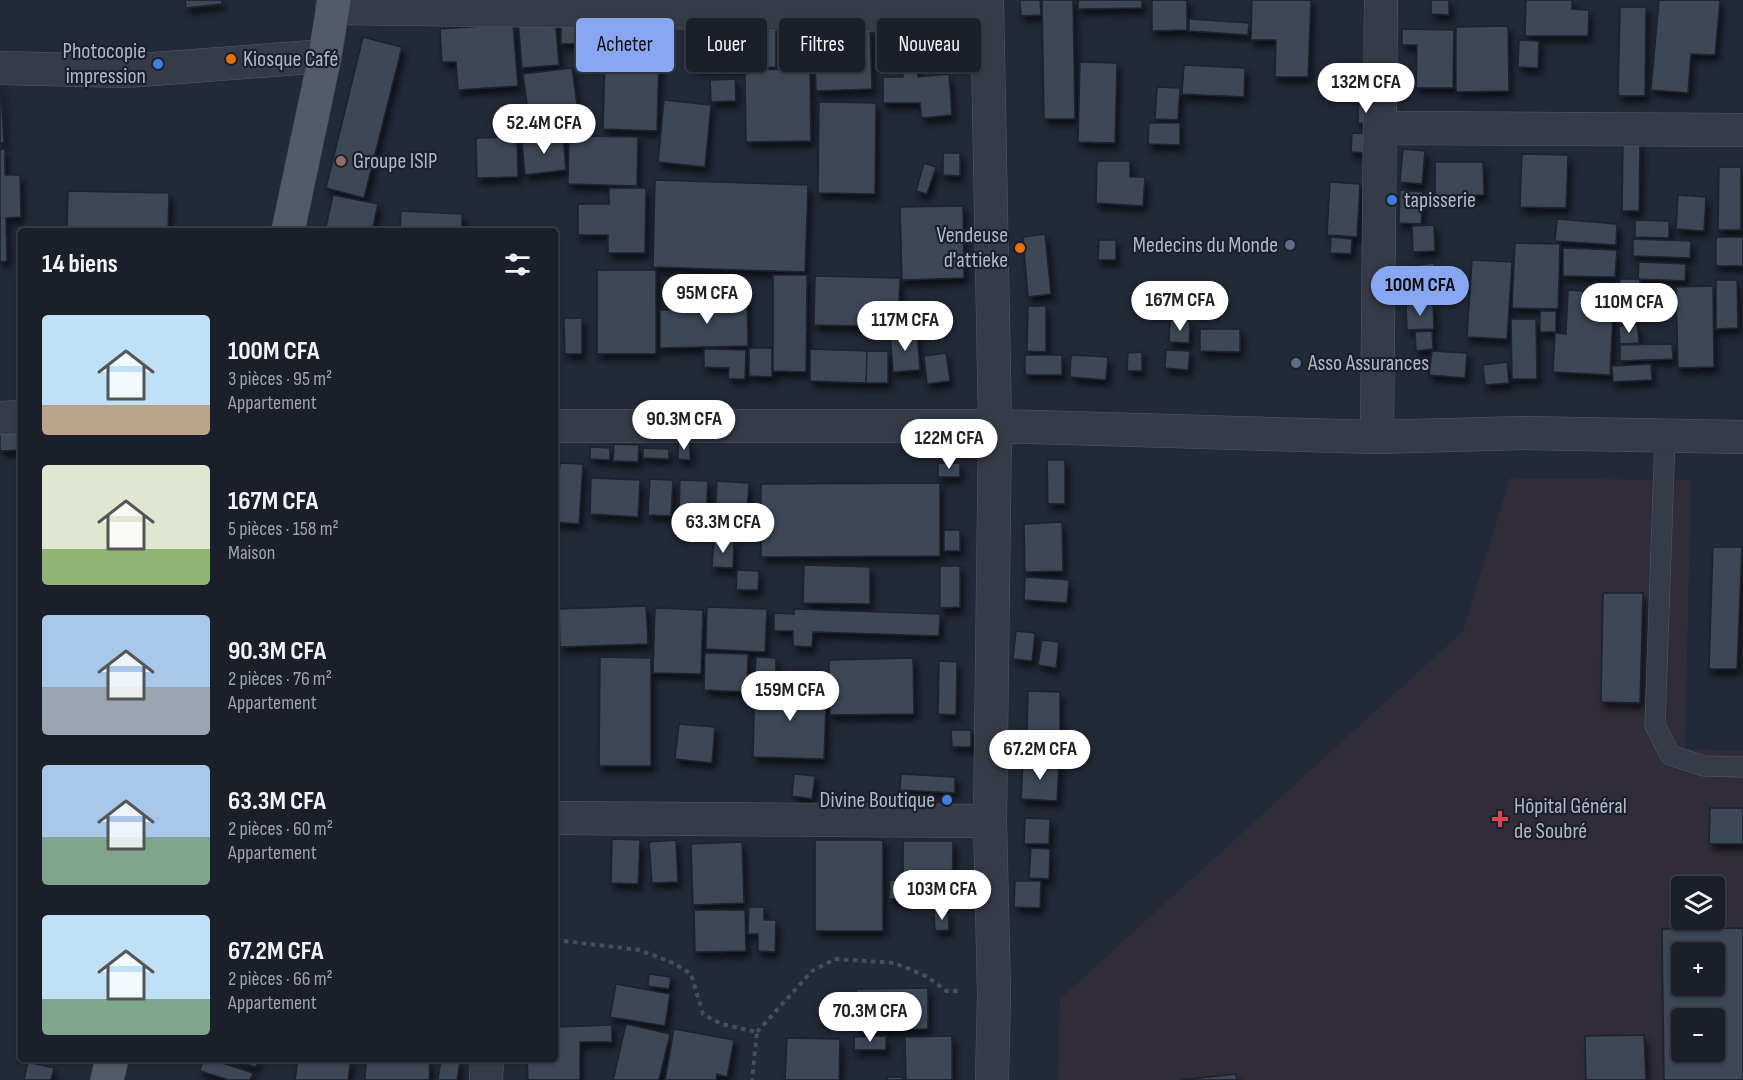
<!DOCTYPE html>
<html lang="fr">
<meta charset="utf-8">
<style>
:root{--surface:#1a1f29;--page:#272c35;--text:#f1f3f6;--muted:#9fa2a8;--line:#383d46;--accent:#88a6f1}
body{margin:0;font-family:"Sofia Sans Condensed",sans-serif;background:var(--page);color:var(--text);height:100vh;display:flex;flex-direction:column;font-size:22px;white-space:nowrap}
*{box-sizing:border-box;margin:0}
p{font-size:20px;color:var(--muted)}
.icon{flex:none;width:33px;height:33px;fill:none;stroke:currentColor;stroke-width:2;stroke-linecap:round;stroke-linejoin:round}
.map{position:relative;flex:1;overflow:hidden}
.details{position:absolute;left:18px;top:228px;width:540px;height:834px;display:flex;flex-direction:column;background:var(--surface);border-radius:6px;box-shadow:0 2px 4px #0004,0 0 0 2px var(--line)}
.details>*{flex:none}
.hud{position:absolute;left:576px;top:18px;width:570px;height:54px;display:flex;gap:12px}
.buttons{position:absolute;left:1671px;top:876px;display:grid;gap:12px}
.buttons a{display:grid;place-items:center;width:54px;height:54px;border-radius:6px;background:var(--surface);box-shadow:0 2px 4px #0004,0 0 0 2px var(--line);font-size:30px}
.price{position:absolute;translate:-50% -51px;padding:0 14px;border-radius:21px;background:#fff;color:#222;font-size:20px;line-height:39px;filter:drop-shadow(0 2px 3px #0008)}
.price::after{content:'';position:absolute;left:50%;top:36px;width:18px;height:14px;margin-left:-9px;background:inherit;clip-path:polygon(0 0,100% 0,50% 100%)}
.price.active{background:var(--accent);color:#111}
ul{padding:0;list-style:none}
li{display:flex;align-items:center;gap:18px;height:150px;padding:0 24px}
li span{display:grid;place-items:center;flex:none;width:168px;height:120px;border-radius:6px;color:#555}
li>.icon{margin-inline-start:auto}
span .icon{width:72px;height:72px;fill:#fffc;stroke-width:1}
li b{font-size:26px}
h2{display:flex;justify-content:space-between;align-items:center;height:72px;padding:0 24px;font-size:26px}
.tag{padding:0 21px;border-radius:6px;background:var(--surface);box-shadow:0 2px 4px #0004,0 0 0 2px var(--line);font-size:21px;line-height:54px}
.tag.active{background:var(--accent);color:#111}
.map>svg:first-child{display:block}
</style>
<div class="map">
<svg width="1743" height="1080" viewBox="0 0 1743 1080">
<defs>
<filter id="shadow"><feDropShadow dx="3.5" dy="6" stdDeviation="3" flood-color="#0009"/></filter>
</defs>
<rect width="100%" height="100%" fill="#222937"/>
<path fill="#302d39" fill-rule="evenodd" d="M1510 478 1691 480 1685 749 1743 751V1080H1058L1060 999 1463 631ZM1682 886H1714V920H1682ZM1682 952H1714V986H1682ZM1682 1018H1714V1052H1682Z"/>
<path fill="#3e4757" stroke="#1d222e" stroke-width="1.5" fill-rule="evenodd" filter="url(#shadow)" d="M185 0H222V4L186 8Z
M1020 0H1040L1041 15 1021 16Z
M1042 0H1073L1075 119H1044Z
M1078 0H1142V8L1078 9Z
M1152 0H1187V30L1152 31Z
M1252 0H1311L1308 77H1275L1276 40H1251Z
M1431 0H1449V15L1431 14Z
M1526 0H1572V9L1589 10 1588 36H1525Z
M1659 0H1720L1715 55 1691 54 1688 93 1651 90Z
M1620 7H1646L1645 96H1618Z
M561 16H596V43L561 44Z
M555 17 559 65 522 68 518 20Z
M606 18 660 19 657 131 603 129Z
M1189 19 1249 23 1248 35 1189 31Z
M694 22H776V67L694 68Z
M513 24 518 86 458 90 456 62H442L440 29Z
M1508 26 1509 91 1456 92V27Z
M870 28 872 89 816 91 814 30Z
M1402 29 1454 30 1453 88H1416L1417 45H1402Z
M363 37 402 47 364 198 326 188Z
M1519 40 1539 41 1538 68 1518 67Z
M902 58H917L918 77 949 74 952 115 922 118 920 103H883V77H903Z
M1080 62 1117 63 1115 143 1078 142Z
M1184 65 1245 68 1244 97 1182 94Z
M572 68 580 127 531 135 523 74Z
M810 69 811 141 746 142 745 70Z
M1336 71H1356V92H1336Z
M0 73 4 143H0Z
M735 79 736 101 711 102 710 80Z
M1157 87 1180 88 1178 120 1155 119Z
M664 100 711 105 705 167 658 162Z
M819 102 876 103 875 194 818 193Z
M1358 104 1375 105V124L1358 123Z
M1149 123H1180V145L1148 144Z
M1352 133 1369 134 1367 153 1351 152Z
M563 135 566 170 525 175 522 140Z
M569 136 638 137 637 186 568 184Z
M517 137 518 177 477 178 476 138Z
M1623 143H1640L1639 211H1622Z
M0 149H5V175H20L21 217 6 218 7 261 0 262Z
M1403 149 1425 151 1422 184 1400 182Z
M943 153H960V176L943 175Z
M1522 154 1568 155 1566 208 1520 207Z
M1097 161H1130V177H1145L1143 206 1096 203Z
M1435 162H1483L1484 195 1435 196Z
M924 163 936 167 927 194 916 191Z
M1719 167H1741V230H1718Z
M655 180 808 185 805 272 653 267Z
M1330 182 1360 184 1357 237 1327 235Z
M609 188H646L645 253H608V235H578V204H609Z
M1400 190 1423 192 1421 224 1399 223Z
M68 191 169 193 168 231 67 230Z
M333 195 378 204 372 231H325Z
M1678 195 1706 197 1704 231 1676 229Z
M963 206 964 278 902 280 900 207Z
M401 211 462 214V231H400Z
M1557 219 1617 224 1616 245 1555 241Z
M1635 220 1669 221V238L1635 237Z
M1434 225 1435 251 1413 252 1412 226Z
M521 229V231H486Z
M1045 234 1051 294 1028 297 1023 237Z
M1331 237 1352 239 1351 254 1330 253Z
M1716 237H1743V266H1716Z
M1633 239 1691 241 1690 258 1633 256Z
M1099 240H1116V260H1098Z
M1515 243 1560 244 1558 309 1512 308Z
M1563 248 1617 250 1615 277 1563 276Z
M1472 260 1512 262 1507 339 1467 337Z
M1639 262 1686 264 1685 281 1638 279Z
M1434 263 1438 293 1413 296 1410 266Z
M597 270H656V354H597Z
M773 275H807L806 372 773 371Z
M724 276V284L705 286V296L672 298 671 279Z
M815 276 900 278 898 327 814 325Z
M1620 279H1640L1639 316H1619Z
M1716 280H1737L1738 328 1716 329Z
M1713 286 1714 367 1678 368 1676 287Z
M1568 290 1614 293 1610 375 1553 372 1555 333 1566 334Z
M747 293 748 346 660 348V310L716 309V294Z
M1433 303 1434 329 1407 330 1406 304Z
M1028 306H1046V352L1027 351Z
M1540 311H1556V332H1540Z
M564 318H582V354H565Z
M1511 319H1536L1537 379H1512Z
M1170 320 1190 321 1189 343 1169 342Z
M1637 324 1639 343 1620 344 1619 326Z
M1200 329H1240V352L1200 351Z
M1432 331 1433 349 1416 351 1415 332Z
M917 332 920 370 893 372 890 334Z
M1672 344 1673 359 1620 361V345Z
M749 348H772V377L749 376Z
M704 349 746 350 745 379H728L729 368 704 367Z
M810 349 867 351 866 383 810 381Z
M1166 350 1190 351 1188 370 1165 368Z
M867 351H888V383H866Z
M1432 351 1467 353 1465 378 1429 375Z
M1142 352V371H1127L1128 353Z
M946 353 950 381 927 384 924 356Z
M1025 355H1062V375H1025Z
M1071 355 1108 357 1106 380 1070 377Z
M1507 362 1509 383 1485 385 1483 365Z
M1651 364 1652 380 1613 382 1612 366Z
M21 430V450L0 451V432Z
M678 442H690V460L678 459Z
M614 444 639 445 638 462 613 461Z
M590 447 610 448V460L590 459Z
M643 448 669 449V459L643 458Z
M1047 460H1065V504H1048Z
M560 463 583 464 579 524 555 522Z
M938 463H960V477H938Z
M591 478 640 480 638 517 590 514Z
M650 479 673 480 671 516 648 515Z
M680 480 708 481 706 518H679Z
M717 481 749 483 746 525 715 524Z
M940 483V556L761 557V484Z
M1062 522 1063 571 1025 572 1024 524Z
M944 530H960V551H944Z
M714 541H734L733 568 712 567Z
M1713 547H1742L1737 669H1709Z
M804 565 870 567V604L803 603Z
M940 566H960V607L940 608Z
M737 570 759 571 758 590H736Z
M1025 577 1069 580 1067 603 1024 600Z
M1603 593H1643L1640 703 1601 702Z
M646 606 648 644 560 647 559 609Z
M707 607 767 609 765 652 706 649Z
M655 608 703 610 701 674 653 673Z
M794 609 940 614 939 636 813 632 812 647 793 646V631H774V613L794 614Z
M1016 631 1035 633 1032 661 1013 659Z
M1042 640 1059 642 1056 668 1038 665Z
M705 653 748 654 747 692 704 690Z
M600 657 651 658V766H599Z
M756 657 776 658V677L755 676Z
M913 658 914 714 830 715 829 660Z
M939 661 957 662 956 715 938 714Z
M755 676 773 677 772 708 804 709 805 676 827 677 824 759 753 757Z
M1028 691 1060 692V734H1027Z
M679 724 715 727 712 763 675 759Z
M951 730H971V747H952Z
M1025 737 1059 738V756L1024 755Z
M1023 760 1059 762 1057 801 1021 799Z
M794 774 815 776 812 799 792 796Z
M901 774 955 777V793L900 790Z
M1710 808H1743V844H1709Z
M1025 818 1050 819 1049 844H1024Z
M612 839 640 840 638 884 611 883Z
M676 840 678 882 652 883 649 842Z
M815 840H883V931H815Z
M903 841H953L952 899H889L890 880H903Z
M742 842 744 903 693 905 691 844Z
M1031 848 1050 849 1049 879 1029 878Z
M1015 881H1041L1040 908 1014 907Z
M749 907H764V920H776L775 952 758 951V934H748Z
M694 910H745L746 951 695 952Z
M948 911 949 930 935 931 934 912Z
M1743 928V1080H1664L1662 929ZM1682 952H1714V986H1682ZM1682 1018H1714V1052H1682Z
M649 974 671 977 669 989 648 986Z
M616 984 670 994 665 1026 610 1017Z
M928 988V1029L856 1030V989Z
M626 1024 670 1034 659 1080H613Z
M612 1025V1042H580V1080H528L527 1059H555V1027Z
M674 1029 734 1040 727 1077 717 1074 716 1080H665Z
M1644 1035 1646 1080H1586L1585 1036Z
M886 1036V1050H854V1037Z
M952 1036V1080H906L905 1037Z
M787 1038 840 1039 839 1080H785Z
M203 1059H210L253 1073 250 1080H229L200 1071Z
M226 1059H258L256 1067Z
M298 1059H351L348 1080H295Z
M366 1059 430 1061 429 1080H365Z
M441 1059 460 1062 457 1080H438Z
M28 1062 54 1068 51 1080H24Z
M1236 1074 1237 1080H1181Z
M887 1077H902V1080H887Z"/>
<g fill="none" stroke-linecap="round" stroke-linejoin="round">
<defs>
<path id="service" d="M1665 436 1655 725 1670 755 1704 766 1743 767"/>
<path id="minor" d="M987 0 995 426 990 821 994 993 992 1080
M332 8 986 16
M0 68 127 71 325 56
M1380 128 1743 130
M0 418 21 417
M555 426H995L1377 437 1524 433 1743 437
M1377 437 1381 0
M555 818 990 821
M486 1080 487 1059"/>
<path id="primary" d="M288 231 325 56 334 0
M107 1080 112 1059"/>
</defs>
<use href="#service" stroke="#535965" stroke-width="21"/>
<use href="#minor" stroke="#535965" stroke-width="34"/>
<use href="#primary" stroke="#3f4451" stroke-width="34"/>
<path stroke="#425156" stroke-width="4" stroke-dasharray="4.5 4.5" stroke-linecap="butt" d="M555 940 640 950 673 963 691 974 703 1014 721 1024 757 1032 752 1080
M757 1032 812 971 835 959 895 963 928 977 946 991H960"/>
<use href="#service" stroke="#363b48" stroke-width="20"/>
<use href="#minor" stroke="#363b48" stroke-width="33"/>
<use href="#primary" stroke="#535a68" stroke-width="33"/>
</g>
<g fill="#e8710a" stroke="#1b202c" stroke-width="2">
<circle cx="231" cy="59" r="6"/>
<circle cx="1020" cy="248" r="6"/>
</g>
<g fill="#3f7fe0" stroke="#1b202c" stroke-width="2">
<circle cx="158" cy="64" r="6"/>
<circle cx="1392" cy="200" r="6"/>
<circle cx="947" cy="800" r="6"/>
</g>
<circle fill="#8d6e63" stroke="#1b202c" stroke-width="2" cx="341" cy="161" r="6"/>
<g fill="#5c6f8a" stroke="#1b202c" stroke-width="2">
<circle cx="1290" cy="245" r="6"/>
<circle cx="1296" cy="363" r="6"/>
</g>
<path fill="#e0444e" stroke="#1b202c" stroke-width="2" d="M1497 810h6v6h6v6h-6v6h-6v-6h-6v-6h6z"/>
<g text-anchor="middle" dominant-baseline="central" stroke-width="4.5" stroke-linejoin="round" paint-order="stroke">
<g font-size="22" fill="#b0b6c4" stroke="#1b202c" text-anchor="start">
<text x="146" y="51" text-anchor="end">Photocopie<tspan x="146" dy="25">impression</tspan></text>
<text x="243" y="59">Kiosque Café</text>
<text x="353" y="161">Groupe ISIP</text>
<text x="1404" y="200">tapisserie</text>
<text x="1008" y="235" text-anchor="end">Vendeuse<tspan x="1008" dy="25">d'attieke</tspan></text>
<text x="1278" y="245" text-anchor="end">Medecins du Monde</text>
<text x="1308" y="363">Asso Assurances</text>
<text x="935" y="800" text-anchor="end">Divine Boutique</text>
<text x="1514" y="806">Hôpital Général<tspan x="1514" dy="25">de Soubré</tspan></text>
</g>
</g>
</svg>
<div class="buttons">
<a><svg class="icon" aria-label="layers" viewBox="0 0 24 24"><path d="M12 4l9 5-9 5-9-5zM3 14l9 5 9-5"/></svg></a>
<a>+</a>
<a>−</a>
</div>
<b class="price" style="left:1366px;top:114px">132M CFA</b>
<b class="price" style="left:544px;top:155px">52.4M CFA</b>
<b class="price active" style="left:1420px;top:317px">100M CFA</b>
<b class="price" style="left:707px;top:325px">95M CFA</b>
<b class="price" style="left:1180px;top:332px">167M CFA</b>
<b class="price" style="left:1629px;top:334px">110M CFA</b>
<b class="price" style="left:905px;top:352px">117M CFA</b>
<b class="price" style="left:684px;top:451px">90.3M CFA</b>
<b class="price" style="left:949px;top:470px">122M CFA</b>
<b class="price" style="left:723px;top:554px">63.3M CFA</b>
<b class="price" style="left:790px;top:722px">159M CFA</b>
<b class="price" style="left:1040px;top:781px">67.2M CFA</b>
<b class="price" style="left:942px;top:921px">103M CFA</b>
<b class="price" style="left:870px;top:1043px">70.3M CFA</b>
<div class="hud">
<a class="tag active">Acheter</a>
<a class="tag">Louer</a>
<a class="tag">Filtres</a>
<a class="tag">Nouveau</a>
</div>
<section class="details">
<h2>14 biens<svg class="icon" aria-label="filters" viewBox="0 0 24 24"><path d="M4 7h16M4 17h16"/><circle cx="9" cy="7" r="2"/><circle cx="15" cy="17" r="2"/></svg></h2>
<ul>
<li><span style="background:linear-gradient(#bfe0f5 75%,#b9a48a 0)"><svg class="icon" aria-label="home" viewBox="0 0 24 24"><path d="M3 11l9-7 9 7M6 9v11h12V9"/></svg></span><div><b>100M CFA</b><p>3 pièces · 95 m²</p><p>Appartement</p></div></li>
<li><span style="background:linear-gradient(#dfe7d0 70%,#8fb573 0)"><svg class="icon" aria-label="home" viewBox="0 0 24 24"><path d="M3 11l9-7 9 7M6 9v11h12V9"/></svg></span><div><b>167M CFA</b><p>5 pièces · 158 m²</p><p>Maison</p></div></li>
<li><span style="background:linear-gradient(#a9c7e8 60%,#9aa5b1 0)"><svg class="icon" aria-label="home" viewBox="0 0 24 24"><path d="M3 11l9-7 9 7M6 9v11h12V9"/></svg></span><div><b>90.3M CFA</b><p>2 pièces · 76 m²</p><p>Appartement</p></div></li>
<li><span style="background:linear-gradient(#a9c7e8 60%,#7fa58c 0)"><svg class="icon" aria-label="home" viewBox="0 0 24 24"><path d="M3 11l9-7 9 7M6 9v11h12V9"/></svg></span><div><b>63.3M CFA</b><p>2 pièces · 60 m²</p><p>Appartement</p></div></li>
<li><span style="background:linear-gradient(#bfe0f5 70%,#7fa58c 0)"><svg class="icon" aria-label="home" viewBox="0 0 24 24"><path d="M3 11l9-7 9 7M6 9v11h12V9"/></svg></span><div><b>67.2M CFA</b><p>2 pièces · 66 m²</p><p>Appartement</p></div></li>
</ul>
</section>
</div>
